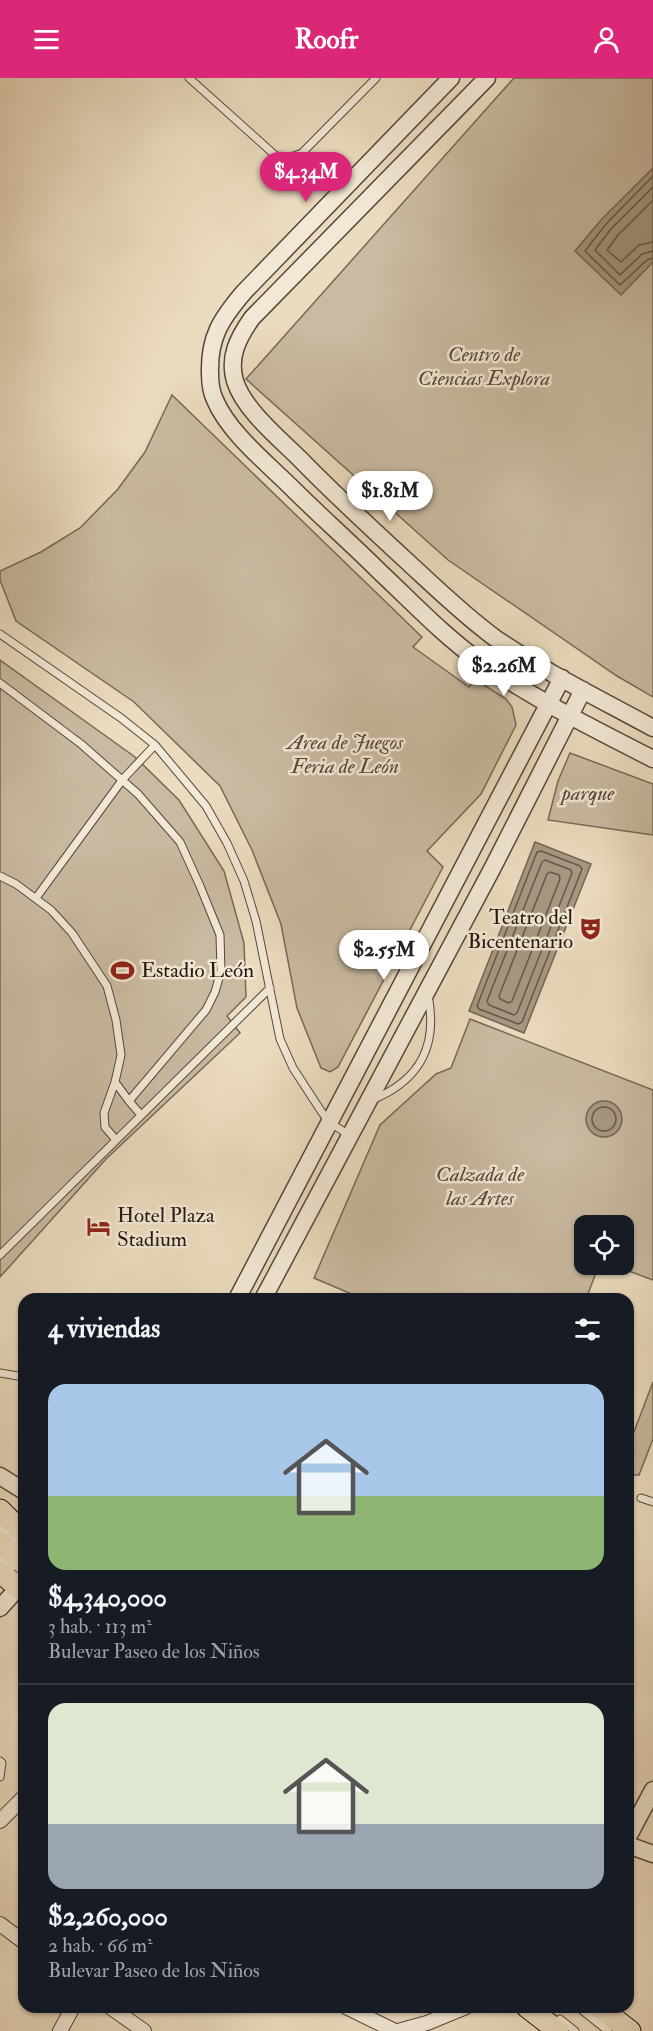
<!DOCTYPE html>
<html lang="es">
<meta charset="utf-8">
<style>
:root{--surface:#171b24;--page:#20242c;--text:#f1f3f6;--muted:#9ea1a6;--line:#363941;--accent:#db2777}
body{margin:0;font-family:"IM FELL Double Pica",serif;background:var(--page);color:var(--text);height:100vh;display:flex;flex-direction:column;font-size:22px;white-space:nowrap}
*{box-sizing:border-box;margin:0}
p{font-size:20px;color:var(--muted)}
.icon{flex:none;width:33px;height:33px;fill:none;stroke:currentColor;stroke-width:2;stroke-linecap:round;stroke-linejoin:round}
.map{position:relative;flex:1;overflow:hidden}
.drawer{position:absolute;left:18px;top:1215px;width:616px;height:720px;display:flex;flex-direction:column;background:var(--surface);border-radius:18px;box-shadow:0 2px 4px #0004}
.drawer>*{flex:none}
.controls{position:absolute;left:574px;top:1137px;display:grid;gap:12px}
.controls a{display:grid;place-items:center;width:60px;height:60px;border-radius:12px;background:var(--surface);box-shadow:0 2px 4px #0004;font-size:30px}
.price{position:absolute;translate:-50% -51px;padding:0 14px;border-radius:21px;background:#fff;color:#222;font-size:20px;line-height:39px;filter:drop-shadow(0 2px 3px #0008)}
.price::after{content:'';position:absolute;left:50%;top:36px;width:18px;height:14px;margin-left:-9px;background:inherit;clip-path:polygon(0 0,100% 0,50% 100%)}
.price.current{background:var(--accent);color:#fff}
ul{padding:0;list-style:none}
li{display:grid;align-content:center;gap:12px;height:318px;padding:0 30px}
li+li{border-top:2px solid var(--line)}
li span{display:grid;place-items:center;height:186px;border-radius:18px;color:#555}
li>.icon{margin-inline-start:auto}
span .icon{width:108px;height:108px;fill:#fffc;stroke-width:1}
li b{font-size:26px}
h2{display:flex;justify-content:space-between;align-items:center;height:72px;padding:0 30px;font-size:26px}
header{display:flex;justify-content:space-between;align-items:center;height:78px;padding:0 30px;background:var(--accent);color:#fff;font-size:27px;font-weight:700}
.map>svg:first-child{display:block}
</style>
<header><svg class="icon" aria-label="menu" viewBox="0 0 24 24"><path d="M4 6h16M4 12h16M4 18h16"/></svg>Roofr<svg class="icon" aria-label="person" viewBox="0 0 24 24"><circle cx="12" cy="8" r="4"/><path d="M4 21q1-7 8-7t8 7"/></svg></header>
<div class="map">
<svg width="653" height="1953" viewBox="0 0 653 1953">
<rect width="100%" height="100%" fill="#ebdbbf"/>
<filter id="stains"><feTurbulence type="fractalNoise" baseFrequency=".00333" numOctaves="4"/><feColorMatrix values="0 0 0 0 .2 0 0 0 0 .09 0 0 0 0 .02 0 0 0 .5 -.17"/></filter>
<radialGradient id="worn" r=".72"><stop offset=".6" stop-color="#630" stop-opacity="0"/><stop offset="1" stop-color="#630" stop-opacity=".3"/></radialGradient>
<path fill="#c9baa1" stroke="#766857" stroke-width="1.5" d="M514 0H653V619L617 598 448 482 246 301Z
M172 317 422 559 413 569 469 609 475 601 506 621 512 629 516 647 481 716 427 773 443 789 338 989 330 994 321 990 297 930 281 846 252 772 220 708 134 624 16 543 0 502V493L41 474 80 450 118 411 145 374Z
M0 582 135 679 179 722 224 793 244 865 246 919 227 938 240 955 106 1081 0 1199Z
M570 675 653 706V757L548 742 558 703Z
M470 941 653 1012V1202L626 1192 630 1182 624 1180V1148H585V1186L599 1187 586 1221H363L314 1200 380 1047 436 996 451 990Z
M653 1304V1361L639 1397H629V1367Z"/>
<path fill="#a79882" stroke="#736453" stroke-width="1.5" d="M653 90V184L621 217 575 173 601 142Z
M535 764 591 786 524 955 469 933Z
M586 1041a18 18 0 1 1 36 0a18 18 0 1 1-36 0Z"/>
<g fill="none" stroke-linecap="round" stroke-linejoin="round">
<path stroke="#665748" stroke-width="1.5" d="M653 98 606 146 585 173 620 207 647 182 653 180
M653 109 611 151 595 172 620 197 642 176 653 173
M653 122 618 157 607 172 621 184 639 167 653 164
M541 773 580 788 582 791 522 944 518 946 479 931 477 928 537 774Z
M545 782 571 792 572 795 517 935 514 937 489 927 487 923 542 784Z
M550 794 559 797 560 801 512 923 509 925 500 921 499 918 547 796Z
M592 1041a12 12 0 1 1 24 0a12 12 0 1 1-24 0Z"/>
<defs>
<path id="service" d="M189 0 276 78 291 79 302 75 376 0
M0 556 121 640 155 667 206 728 227 765 244 803 256 843 280 961 293 990 321 1033 329 1044 349 1057
M0 605 81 666 138 716 180 764 200 808 220 857 221 893 215 914 206 932 129 1023 141 1037
M0 798 16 806 51 832 72 855 107 908 116 942 121 977 115 1004 104 1035 105 1049 116 1062
M36 820 123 701 155 667
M115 1004 129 1023
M374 1021C421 1001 438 967 428 917
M0 1177 270 910
M0 1295 24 1299
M641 1420 653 1424
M0 1449 16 1465
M0 1481 11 1491
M0 1683 2 1685 0 1699
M578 1929 608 1953
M560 1941 575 1953"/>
<path id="minor" d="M0 1743 24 1719
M0 1846 24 1864
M110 1929 144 1953
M346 1929 395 1953
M60 1953 73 1929
M398 1953 427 1945 466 1929"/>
<path id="tertiary" d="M451 0 244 214C221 241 209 259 210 295 210 304 211 314 215 322 229 355 267 385 292 410 321 439 352 466 381 495 413 525 443 557 479 583 534 621 594 651 653 681
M487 0 252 240C238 260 228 279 235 303 244 332 280 361 301 382 336 418 373 452 410 486 437 511 465 538 495 560 545 594 600 621 653 650
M237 1221 562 600
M263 1221 492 791 583 612
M0 1398 24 1413
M0 1530 18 1510 24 1507
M628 1759 653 1712
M628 1767 653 1776"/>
<path id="primary" d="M0 1432 24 1456
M0 1464 24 1486
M0 1494 24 1514
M527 1929 558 1953
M599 1929 630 1953"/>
</defs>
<use href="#service" stroke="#56473a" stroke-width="9"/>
<use href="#minor" stroke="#56473a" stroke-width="16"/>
<use href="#tertiary" stroke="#56473a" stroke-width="19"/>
<use href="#primary" stroke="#24160d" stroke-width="23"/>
<use href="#service" stroke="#f2e8d5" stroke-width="7"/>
<use href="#minor" stroke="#f2e8d5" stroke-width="14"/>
<use href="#tertiary" stroke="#f2e8d5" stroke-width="16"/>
<use href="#primary" stroke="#ebdbbf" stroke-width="21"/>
</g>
<defs>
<symbol id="theatre-bare" viewBox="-9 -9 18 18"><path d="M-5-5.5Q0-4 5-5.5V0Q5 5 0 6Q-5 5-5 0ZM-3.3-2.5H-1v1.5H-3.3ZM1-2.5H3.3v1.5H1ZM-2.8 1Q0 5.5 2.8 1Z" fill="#8f2418" stroke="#f2e8d5" stroke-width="2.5" paint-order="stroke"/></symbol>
<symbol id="stadium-bare" viewBox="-9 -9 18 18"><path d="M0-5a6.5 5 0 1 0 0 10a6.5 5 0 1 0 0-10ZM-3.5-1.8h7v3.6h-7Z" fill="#8f2418" stroke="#f2e8d5" stroke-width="2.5" paint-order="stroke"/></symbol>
<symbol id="hotel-bare" viewBox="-9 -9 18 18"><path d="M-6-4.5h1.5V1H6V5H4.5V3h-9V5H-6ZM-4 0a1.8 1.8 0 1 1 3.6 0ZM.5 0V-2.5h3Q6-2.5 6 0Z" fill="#8f2418" stroke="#f2e8d5" stroke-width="2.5" paint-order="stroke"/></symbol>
</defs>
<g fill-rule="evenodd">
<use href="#theatre-bare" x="574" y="834" width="33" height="33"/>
<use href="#stadium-bare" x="106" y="876" width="33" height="33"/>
<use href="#hotel-bare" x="82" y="1132" width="33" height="33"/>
</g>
<g text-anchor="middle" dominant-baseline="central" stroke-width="5" stroke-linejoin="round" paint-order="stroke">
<g font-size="21" font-style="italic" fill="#564739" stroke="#f2e8d5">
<text x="484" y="276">Centro de<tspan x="484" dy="24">Ciencias Explora</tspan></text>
<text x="345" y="664">Area de Juegos<tspan x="345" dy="24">Feria de León</tspan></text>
<text x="588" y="715">parque</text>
<text x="480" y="1096">Calzada de<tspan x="480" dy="24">las Artes</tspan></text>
</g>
<g font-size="21" fill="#24160d" stroke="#f2e8d5" text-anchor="start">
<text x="573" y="839" text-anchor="end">Teatro del<tspan x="573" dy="24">Bicentenario</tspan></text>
<text x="141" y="892">Estadio León</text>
<text x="117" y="1137">Hotel Plaza<tspan x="117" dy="24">Stadium</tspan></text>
</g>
</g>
<rect width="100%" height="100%" filter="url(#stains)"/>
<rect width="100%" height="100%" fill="url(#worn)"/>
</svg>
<div class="controls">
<a><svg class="icon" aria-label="locate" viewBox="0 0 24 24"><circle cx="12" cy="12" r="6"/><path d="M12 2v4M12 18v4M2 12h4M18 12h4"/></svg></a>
</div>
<b class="price current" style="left:306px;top:125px">$4.34M</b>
<b class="price" style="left:390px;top:444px">$1.81M</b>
<b class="price" style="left:504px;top:619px">$2.26M</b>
<b class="price" style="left:384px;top:903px">$2.55M</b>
<section class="drawer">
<h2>4 viviendas<svg class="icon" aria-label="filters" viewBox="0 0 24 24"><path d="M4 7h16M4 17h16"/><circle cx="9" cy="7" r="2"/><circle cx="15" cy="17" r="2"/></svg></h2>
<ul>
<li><span style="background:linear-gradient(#a9c7e8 60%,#8fb573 0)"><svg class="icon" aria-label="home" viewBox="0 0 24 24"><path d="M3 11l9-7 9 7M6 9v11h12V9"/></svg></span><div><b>$4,340,000</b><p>3 hab. · 113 m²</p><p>Bulevar Paseo de los Niños</p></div></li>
<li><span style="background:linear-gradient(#dfe7d0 65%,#9aa5b1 0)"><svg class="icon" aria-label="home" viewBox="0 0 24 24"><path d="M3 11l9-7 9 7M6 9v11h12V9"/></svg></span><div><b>$2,260,000</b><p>2 hab. · 66 m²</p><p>Bulevar Paseo de los Niños</p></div></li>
</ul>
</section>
</div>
